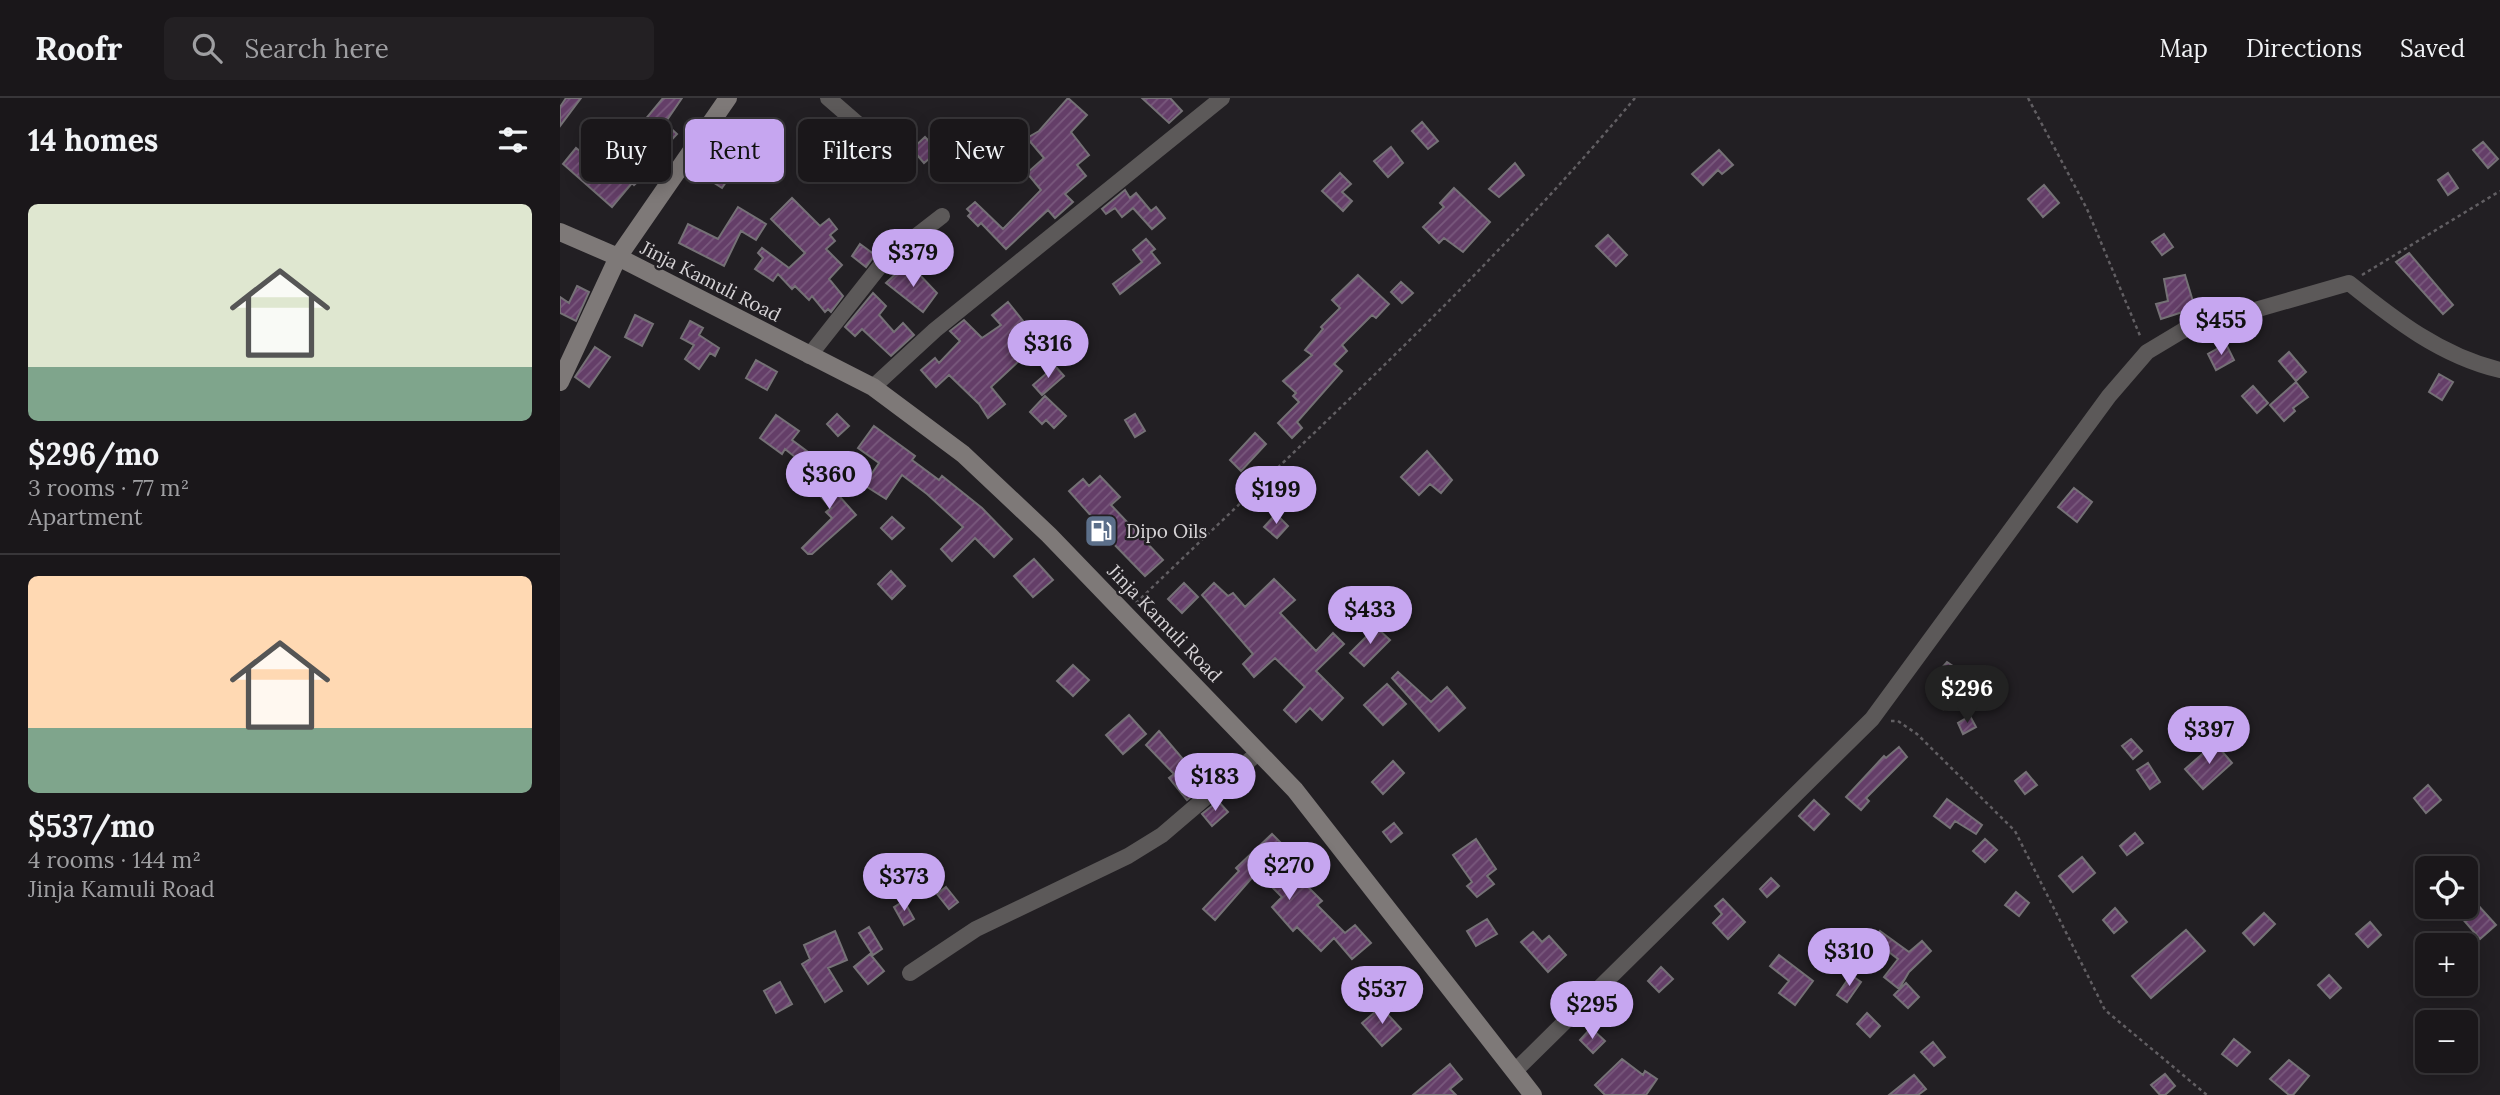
<!DOCTYPE html>
<meta charset="utf-8">
<style>
:root{--surface:#1a171a;--page:#232023;--text:#f1f3f6;--muted:#9f9fa2;--line:#383639;--accent:#c6a6f0}
body{margin:0;font-family:Lora,serif;background:var(--page);color:var(--text);height:100vh;display:flex;flex-direction:column;font-size:26px;white-space:nowrap}
*{box-sizing:border-box;margin:0}
p{font-size:23px;color:var(--muted)}
.icon{flex:none;width:38px;height:38px;fill:none;stroke:currentColor;stroke-width:2;stroke-linecap:round;stroke-linejoin:round}
.map{position:relative;flex:1;overflow:hidden}
.sheet{display:flex;flex-direction:column;background:var(--surface);width:560px}
.sheet>*{flex:none}
.hud{position:absolute;left:21px;top:21px;width:665px;height:63px;display:flex;gap:14px}
.buttons{position:absolute;left:1855px;top:758px;display:grid;gap:14px}
.buttons a{display:grid;place-items:center;width:63px;height:63px;border-radius:10px;background:var(--surface);box-shadow:0 4px 18px #0003,0 0 0 2px var(--line);font-size:35px}
.price{position:absolute;translate:-50% -60px;padding:0 16px;border-radius:24px;background:var(--accent);color:#111;font-size:23px;line-height:46px;filter:drop-shadow(0 2px 4px #0008)}
.price::after{content:'';position:absolute;left:50%;top:42px;width:21px;height:16px;margin-left:-10px;background:inherit;clip-path:polygon(0 0,100% 0,50% 100%)}
.price.active{background:#222;color:#fff}
ul{padding:0;list-style:none}
li{display:grid;align-content:center;gap:14px;height:371px;padding:0 28px}
li+li{border-top:2px solid var(--line)}
li span{display:grid;place-items:center;height:217px;border-radius:10px;color:#555}
li>.icon{margin-inline-start:auto}
span .icon{width:126px;height:126px;fill:#fffc;stroke-width:1}
li b{font-size:30px}
h2{display:flex;justify-content:space-between;align-items:center;height:84px;padding:0 28px;font-size:30px}
.tag{padding:0 24px;border-radius:10px;background:var(--surface);box-shadow:0 4px 18px #0003,0 0 0 2px var(--line);font-size:24px;line-height:63px}
.tag.active{background:var(--accent);color:#111}
header{display:flex;align-items:center;gap:42px;box-sizing:border-box;height:98px;padding:0 35px;background:var(--surface);border-bottom:2px solid var(--line)}
header strong{font-size:33px}
nav{display:flex;gap:38px;margin-inline-start:auto;font-size:24px}
.search{width:490px;height:63px;background:var(--page);display:flex;align-items:center;gap:18px;box-sizing:border-box;padding:0 24px;border-radius:10px;color:var(--muted);font-size:26px}
main{display:flex;flex:1;min-height:0}
.map>svg:first-child{display:block}
</style>
<header>
<strong>Roofr</strong>
<div class="search"><svg class="icon" aria-label="search" viewBox="0 0 24 24"><circle cx="10" cy="10" r="6"/><path d="M15 15l6 6"/></svg>Search here</div>
<nav><a>Map</a><a>Directions</a><a>Saved</a></nav>
</header>
<main>
<section class="sheet">
<h2>14 homes<svg class="icon" aria-label="filters" viewBox="0 0 24 24"><path d="M4 7h16M4 17h16"/><circle cx="9" cy="7" r="2"/><circle cx="15" cy="17" r="2"/></svg></h2>
<ul>
<li><span style="background:linear-gradient(#dfe7d0 75%,#7fa58c 0)"><svg class="icon" aria-label="home" viewBox="0 0 24 24"><path d="M3 11l9-7 9 7M6 9v11h12V9"/></svg></span><div><b>$296/mo</b><p>3 rooms · 77 m²</p><p>Apartment</p></div></li>
<li><span style="background:linear-gradient(#ffd9b3 70%,#7fa58c 0)"><svg class="icon" aria-label="home" viewBox="0 0 24 24"><path d="M3 11l9-7 9 7M6 9v11h12V9"/></svg></span><div><b>$537/mo</b><p>4 rooms · 144 m²</p><p>Jinja Kamuli Road</p></div></li>
</ul>
</section>
<div class="map">
<svg width="1940" height="997" viewBox="0 0 1940 997">
<defs>
<pattern id="building-hatch" width="6" height="6" patternUnits="userSpaceOnUse" patternTransform="scale(1.75)"><rect width="6" height="6" fill="#643e68"/><path d="M-1 1l2-2M0 6l6-6M5 7l2-2" fill="none" stroke="#79597d"/></pattern>
</defs>
<rect width="100%" height="100%" fill="#221f23"/>
<path fill="url(#building-hatch)" stroke="#757176" stroke-width="2" d="M6 0H21L0 28V9Z
M103 0H122L105 25 117 36 85 70 88 74 74 87 72 85 52 109 3 66 16 50 32 63 66 26 75 34Z
M508 0 527 17 511 34 529 57 517 67 526 78 505 96 513 104 495 120 488 112 446 151 421 125 418 128 408 118 411 115 407 111 415 104 443 131 481 92 467 75 484 60 467 40 479 33Z
M582 0H610L622 13 609 25Z
M862 24 878 43 868 51 852 33Z
M365 39 378 53 364 65 352 51Z
M1923 44 1938 61 1928 70 1913 52Z
M831 49 843 65 828 79 814 63Z
M1159 52 1173 67 1162 76 1158 72 1143 87 1132 76Z
M163 59 177 68 162 90 148 81Z
M955 65 964 77 939 99 929 91Z
M780 75 791 86 782 94 792 103 783 113 762 93Z
M1888 75 1898 90 1888 97 1878 82Z
M1484 87 1499 105 1483 119 1468 101Z
M894 90 930 124 903 154 884 140 879 145 863 129 884 109 880 105Z
M565 92 570 100 576 95 591 113 596 109 605 120 592 131 573 110 562 119 555 110 546 116 542 111Z
M232 100 260 128 269 121 277 131 270 137 275 143 266 151 282 167 269 181 283 198 271 214 268 211 265 214 252 198 249 202 235 188 232 191 218 176 213 183 195 171 203 160 198 155 202 150 229 170 245 155 211 121Z
M178 109 206 126 196 142 181 133 164 168 119 145 128 126 158 141Z
M1604 136 1613 149 1602 157 1592 144Z
M1048 137 1067 157 1056 168 1036 148Z
M586 141 595 151 591 154 600 165 560 196 553 186 582 164 573 152Z
M300 146 315 157 306 169 292 158Z
M1849 155 1893 207 1883 216 1836 164Z
M343 169 354 180 358 175 377 195 363 214 326 185Z
M798 177 829 206 816 220 812 217 782 247 787 253 774 266 782 273 737 324 742 330 732 340 718 325 739 304 733 298 736 295 723 283 752 257 745 252 763 231 761 229 780 210 772 202Z
M1625 177 1635 210 1601 221 1596 206 1608 203 1604 181Z
M841 184 853 195 842 205 831 194Z
M17 188 29 194 16 223 0 215V199L9 205Z
M313 195 326 208 319 217 334 234 343 225 354 237 331 258 302 231 295 238 285 229Z
M448 204 463 223 458 228 476 247 431 289 445 306 428 320 419 306 389 277 376 289 361 272 375 260 379 265 400 243 390 233 404 222 422 240 441 227 432 217Z
M75 217 93 226 82 248 65 239Z
M130 223 143 230 139 237 159 250 155 258 150 255 139 271 125 261 134 247 121 240Z
M499 236 508 246 484 266 476 256Z
M1666 246 1674 262 1656 272 1648 256Z
M35 249 50 259 29 289 15 279Z
M1729 254 1746 274 1736 283 1719 263Z
M196 262 217 274 207 292 186 280Z
M495 268 504 278 482 297 473 287Z
M1879 276 1893 284 1882 302 1869 294Z
M1736 284 1748 299 1733 310 1735 313 1724 323 1710 307Z
M1693 288 1708 305 1697 315 1682 298Z
M485 298 506 318 494 330 486 322 482 326 470 314Z
M277 316 289 328 278 338 267 326Z
M575 316 585 333 575 339 565 322Z
M216 317 239 333 232 342 248 354 240 363 225 351 222 356 200 340Z
M314 328 355 358 352 362 379 382 382 378 422 410 452 441 434 459 415 440 392 463 381 451 403 429 367 396 342 377 326 401 304 387 319 365 298 350Z
M695 335 706 346 681 373 670 362Z
M867 353 892 382 881 395 870 386 859 397 841 379Z
M263 370 277 386 272 390 296 417 252 456H248L242 450 272 420 266 414 271 410 248 384Z
M540 378 560 399 551 407 603 462 585 478 547 439 548 437 509 393 523 381 529 388Z
M1514 390 1532 404 1517 424 1498 409Z
M716 416 728 428 717 440 704 429Z
M332 419 344 430 332 441 321 430Z
M474 461 493 482 473 499 454 478Z
M331 473 345 488 332 501 318 486Z
M714 481 735 502 720 515 756 553 773 535 784 546 756 573 783 600 762 622 750 610 736 624 724 612 745 589 715 560 694 579 683 566 693 556 642 497 654 485 668 498 673 495 685 509Z
M624 485 638 499 622 515 608 501Z
M816 529 830 542 804 568 790 555Z
M1387 564 1406 577 1383 611 1370 601 1387 578 1380 572Z
M513 567 529 582 513 598 497 583Z
M838 574 871 604 887 589 905 610 879 633 832 580Z
M827 586 846 606 823 627 804 607Z
M569 617 586 636 563 656 546 637Z
M1410 618 1416 629 1403 636 1398 625Z
M599 633 645 687 627 702 609 680 614 676 586 647Z
M1571 641 1582 653 1573 661 1562 648Z
M1655 645 1672 665 1643 691 1625 671Z
M1339 649 1347 659 1306 700 1309 703 1301 712 1286 699 1324 658 1326 660Z
M833 663 844 675 823 696 812 684Z
M1588 665 1600 684 1590 691 1577 672Z
M1466 674 1477 687 1465 696 1455 683Z
M1868 687 1881 702 1866 715 1854 700Z
M1387 701 1422 727 1416 736 1395 723 1390 730 1374 718Z
M1254 702 1269 716 1254 732 1239 718Z
M658 703 668 714 652 728 642 716Z
M834 725 842 735 831 744 823 734Z
M1575 735 1583 745 1567 757 1560 748Z
M712 736 724 748 707 765 725 783 730 778 736 783 742 775 752 784 748 789 762 803 757 807 785 835 795 827 811 845 792 861 774 840 761 853 737 829 733 833 712 809 722 799 697 774 655 822 643 811 679 773 676 770Z
M916 741 936 771 927 778 934 786 917 799 907 788 912 784 893 757Z
M1425 741 1437 752 1425 764 1413 753Z
M1522 759 1535 775 1513 794 1499 778Z
M1211 780 1219 788 1207 799 1200 791Z
M386 789 398 804 389 811 377 796Z
M1456 794 1469 805 1459 818 1445 807Z
M1163 801 1185 824 1168 841 1153 825 1162 816 1155 808Z
M344 803 354 821 344 827 334 809Z
M1916 805 1936 827 1920 841 1901 819Z
M1555 810 1567 824 1554 835 1543 822Z
M1704 815 1715 826 1694 847 1683 835Z
M927 821 937 836 916 848 907 833Z
M1810 824 1821 837 1808 849 1796 836Z
M309 829 322 851 313 857 299 835Z
M1626 832 1645 853 1591 900 1572 878Z
M275 833 287 862 268 870 282 893 265 904 242 866 250 861 244 847Z
M1320 833 1349 854 1362 843 1371 853 1349 874 1339 891 1324 879 1338 861 1313 842Z
M973 834 982 844 989 838 1006 857 988 874 961 844Z
M310 856 324 873 308 886 294 869Z
M1219 857 1253 883 1235 907 1219 895 1229 883 1210 868Z
M1101 869 1113 881 1099 894 1088 883Z
M1291 877 1301 884 1287 904 1277 897Z
M1769 877 1781 890 1770 900 1758 887Z
M808 883 819 894 810 902 800 891Z
M220 884 232 906 216 915 204 893Z
M1346 885 1359 899 1348 910 1334 897Z
M821 909 841 931 822 948 802 925Z
M1307 915 1320 928 1310 939 1297 926Z
M1031 930 1045 943 1033 955 1020 942Z
M1674 941 1690 954 1677 968 1662 956Z
M1373 944 1385 959 1374 968 1361 954Z
M1062 961 1083 977 1085 973 1097 981 1086 997H1045L1035 987Z
M1729 962 1749 978 1733 997H1729L1710 981Z
M890 966 902 981 890 991 896 997H853Z
M1605 976 1615 988 1605 997H1600L1591 987Z
M1354 977 1366 991 1358 997H1329Z"/>
<g fill="none" stroke-linecap="round" stroke-linejoin="round">
<path stroke="#625f63" stroke-width="2.5" stroke-dasharray="3.5 3.5" stroke-linecap="butt" d="M1468 0 1527 111 1581 240
M1802 177 1940 93
M576 505C746 341 923 182 1075 0
M1331 623H1338L1357 636 1455 733 1545 912 1647 997"/>
<path stroke="#5c5959" stroke-width="16" d="M268 0 336 59
M249 258 324 163 382 118
M313 289 375 232 662 0
M350 875 416 831 568 758 602 737 699 654
M955 973 1312 621 1549 298 1587 254 1622 233 1789 185C1835 222 1881 258 1940 272"/>
<path stroke="#7e7978" stroke-width="18" d="M0 134 58 159 313 289 403 356 489 437 735 692 973 997
M0 284 58 159 168 0"/>
</g>
<defs>
<symbol id="fuel-square" viewBox="-11 -11 22 22"><rect x="-9" y="-9" width="18" height="18" rx="4" fill="#5c6f8a" stroke="#221f23"/><path d="M-5.5-6h7V0h2V4h1.3V-2.5L3-4.5l.8-.8L6-3V5H2.5V1h-1V6h-7ZM-4.2-4.7v3.2H.2V-4.7Z" fill="#fff"/></symbol>
</defs>
<g fill-rule="evenodd">
<use href="#fuel-square" x="522" y="414" width="38" height="38"/>
</g>
<g text-anchor="middle" dominant-baseline="central" stroke-width="5" stroke-linejoin="round" paint-order="stroke">
<g font-size="19" fill="#d6d3d6" stroke="#221f23">
<text transform="translate(151 183) rotate(27)">Jinja Kamuli Road</text>
<text transform="translate(605 525) rotate(46)">Jinja Kamuli Road</text>
</g>
<g font-size="19" fill="#d6d3d6" stroke="#221f23" text-anchor="start">
<text x="566" y="433">Dipo Oils</text>
</g>
</g>
</svg>
<div class="buttons">
<a><svg class="icon" aria-label="locate" viewBox="0 0 24 24"><circle cx="12" cy="12" r="6"/><path d="M12 2v4M12 18v4M2 12h4M18 12h4"/></svg></a>
<a>+</a>
<a>−</a>
</div>
<b class="price" style="left:353px;top:191px">$379</b>
<b class="price" style="left:1661px;top:259px">$455</b>
<b class="price" style="left:488px;top:282px">$316</b>
<b class="price" style="left:269px;top:413px">$360</b>
<b class="price" style="left:716px;top:428px">$199</b>
<b class="price" style="left:810px;top:548px">$433</b>
<b class="price active" style="left:1407px;top:627px">$296</b>
<b class="price" style="left:1649px;top:668px">$397</b>
<b class="price" style="left:655px;top:715px">$183</b>
<b class="price" style="left:729px;top:804px">$270</b>
<b class="price" style="left:344px;top:815px">$373</b>
<b class="price" style="left:1289px;top:890px">$310</b>
<b class="price" style="left:822px;top:928px">$537</b>
<b class="price" style="left:1032px;top:943px">$295</b>
<div class="hud">
<a class="tag">Buy</a>
<a class="tag active">Rent</a>
<a class="tag">Filters</a>
<a class="tag">New</a>
</div>
</div>
</main>
